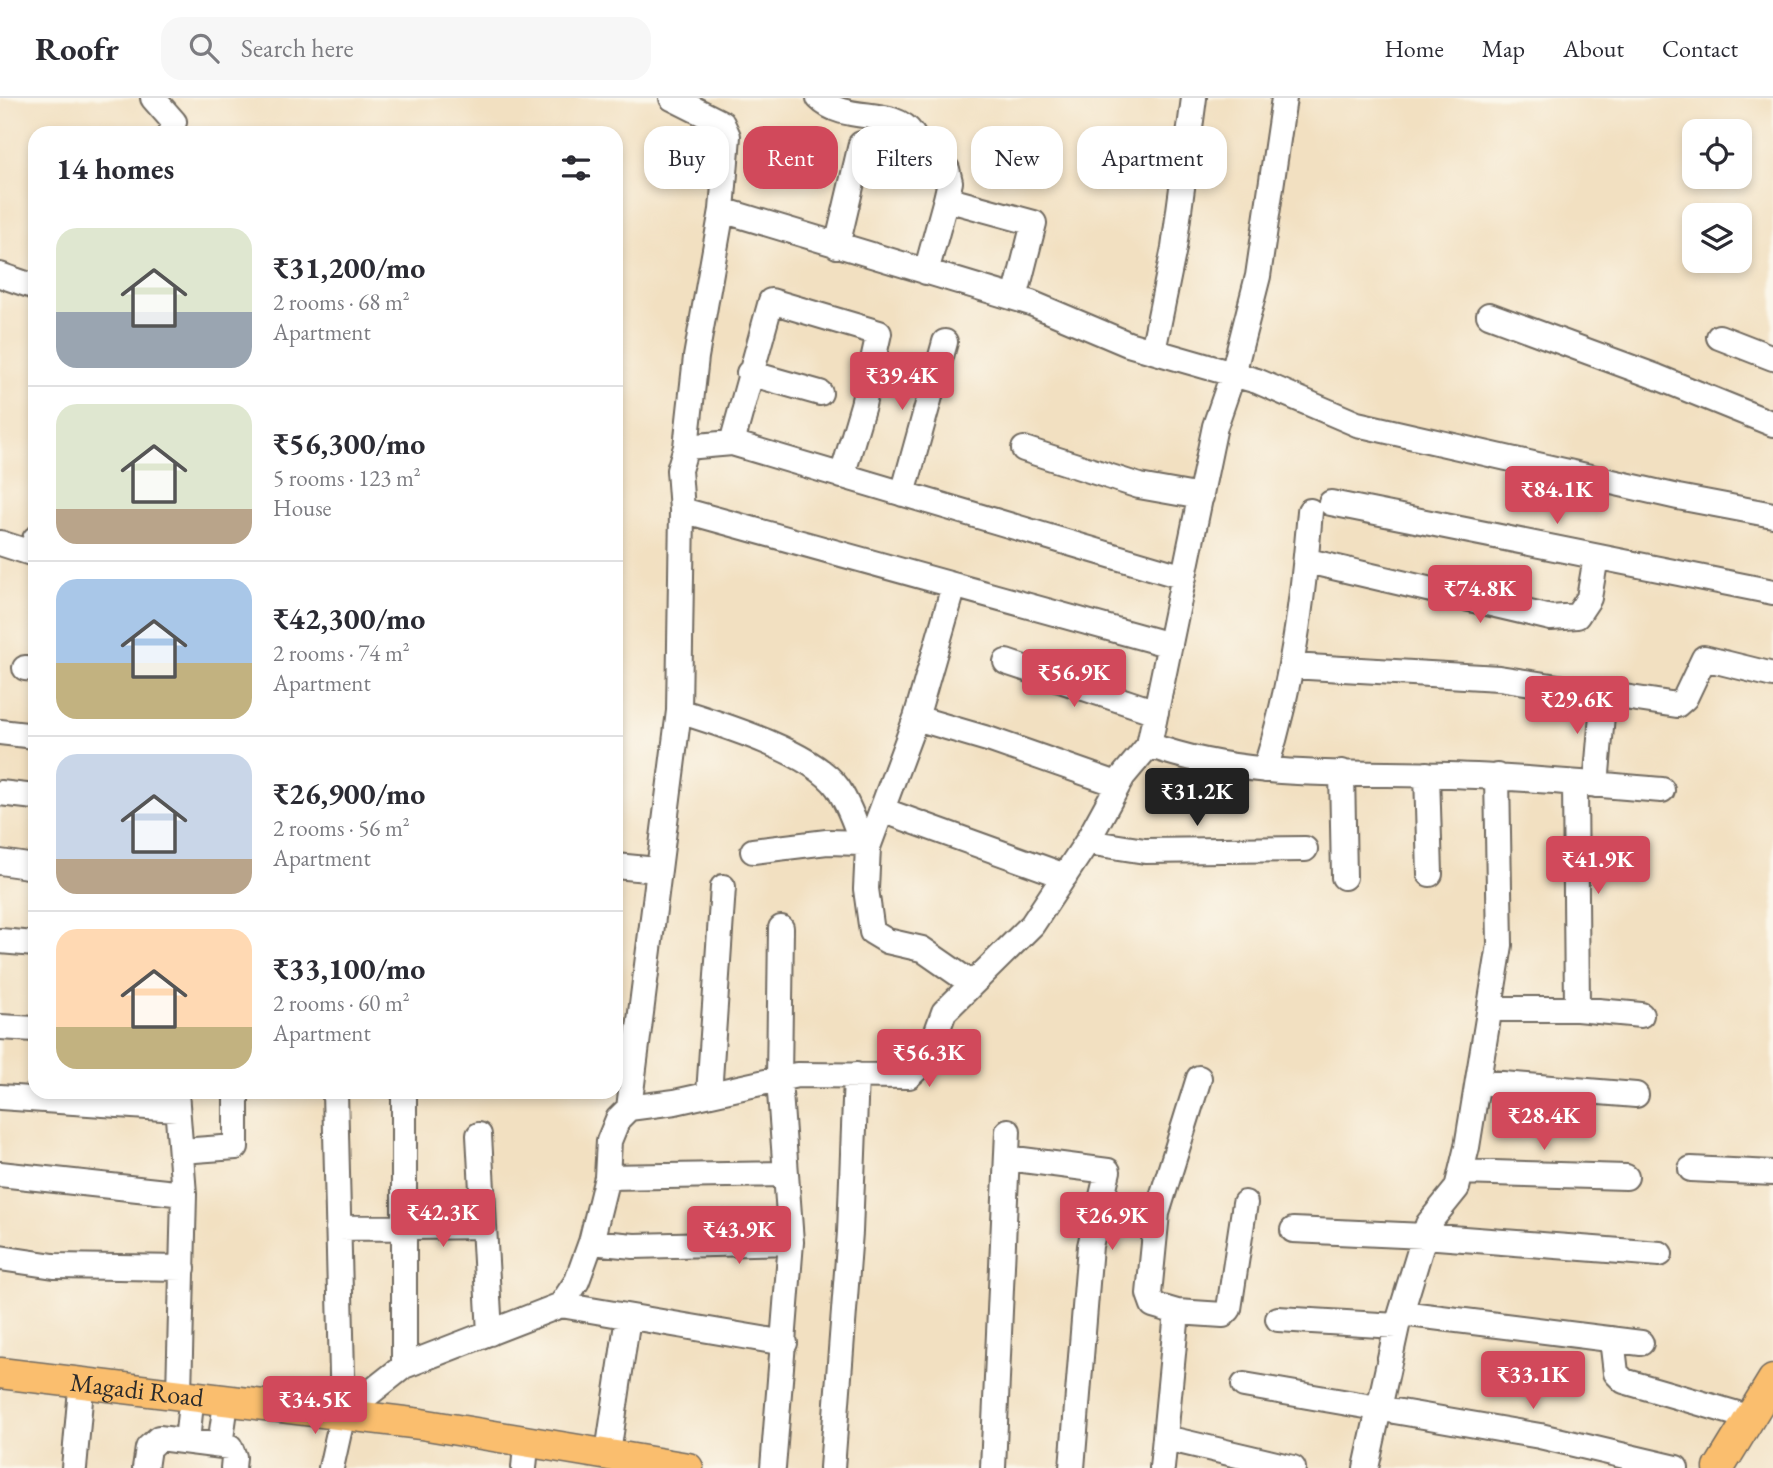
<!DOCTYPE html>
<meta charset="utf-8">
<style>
:root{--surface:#fff;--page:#f7f7f7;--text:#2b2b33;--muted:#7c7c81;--line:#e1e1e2;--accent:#d1495b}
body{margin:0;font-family:"EB Garamond",serif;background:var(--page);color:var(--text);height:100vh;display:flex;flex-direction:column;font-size:26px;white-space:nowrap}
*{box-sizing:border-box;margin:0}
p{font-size:23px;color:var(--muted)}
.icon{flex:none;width:38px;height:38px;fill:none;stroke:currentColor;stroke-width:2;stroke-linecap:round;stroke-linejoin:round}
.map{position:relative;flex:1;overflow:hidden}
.side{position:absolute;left:28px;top:28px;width:595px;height:973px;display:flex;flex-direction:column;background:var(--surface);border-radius:21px;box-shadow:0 4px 10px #0003}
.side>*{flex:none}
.banner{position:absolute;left:644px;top:28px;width:665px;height:63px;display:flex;gap:14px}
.tools{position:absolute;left:1682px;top:21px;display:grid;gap:14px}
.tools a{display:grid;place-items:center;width:70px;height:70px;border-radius:14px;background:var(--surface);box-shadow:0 4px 10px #0003;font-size:35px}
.price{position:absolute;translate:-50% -60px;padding:0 16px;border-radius:7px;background:var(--accent);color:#fff;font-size:23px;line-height:46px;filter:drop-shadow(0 2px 4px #0008)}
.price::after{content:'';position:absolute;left:50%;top:42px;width:21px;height:16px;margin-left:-10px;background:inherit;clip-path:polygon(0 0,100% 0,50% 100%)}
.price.on{background:#222;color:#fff}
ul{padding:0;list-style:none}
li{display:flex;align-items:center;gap:21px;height:175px;padding:0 28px}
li+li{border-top:2px solid var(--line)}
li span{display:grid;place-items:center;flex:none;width:196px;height:140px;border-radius:21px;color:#555}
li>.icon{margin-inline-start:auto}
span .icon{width:84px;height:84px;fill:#fffc;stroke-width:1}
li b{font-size:30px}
h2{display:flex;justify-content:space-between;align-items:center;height:84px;padding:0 28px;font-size:30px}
.tag{padding:0 24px;border-radius:21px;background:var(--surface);box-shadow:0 4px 10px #0003;font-size:24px;line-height:63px}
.tag.on{background:var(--accent);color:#fff}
header{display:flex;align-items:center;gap:42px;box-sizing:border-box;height:98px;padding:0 35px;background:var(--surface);border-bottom:2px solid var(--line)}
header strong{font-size:33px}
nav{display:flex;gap:38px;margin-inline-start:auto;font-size:24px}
.search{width:490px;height:63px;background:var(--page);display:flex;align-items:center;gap:18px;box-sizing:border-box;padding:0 24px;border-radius:21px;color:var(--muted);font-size:26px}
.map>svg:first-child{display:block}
</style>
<header>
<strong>Roofr</strong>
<div class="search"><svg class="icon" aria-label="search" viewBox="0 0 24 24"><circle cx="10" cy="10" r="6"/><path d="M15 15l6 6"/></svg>Search here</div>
<nav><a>Home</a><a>Map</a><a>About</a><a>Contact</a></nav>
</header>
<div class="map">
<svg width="1773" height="1370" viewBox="0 0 1773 1370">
<rect width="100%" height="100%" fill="#fbf7ec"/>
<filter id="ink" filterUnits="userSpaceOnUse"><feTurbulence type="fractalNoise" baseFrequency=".0143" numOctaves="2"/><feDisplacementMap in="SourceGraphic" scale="14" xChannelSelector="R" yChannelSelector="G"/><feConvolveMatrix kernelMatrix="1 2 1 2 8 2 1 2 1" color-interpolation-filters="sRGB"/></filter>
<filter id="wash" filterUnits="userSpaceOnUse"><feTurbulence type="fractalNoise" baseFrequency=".00686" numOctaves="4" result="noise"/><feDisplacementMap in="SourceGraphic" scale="28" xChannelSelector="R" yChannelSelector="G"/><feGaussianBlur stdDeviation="1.57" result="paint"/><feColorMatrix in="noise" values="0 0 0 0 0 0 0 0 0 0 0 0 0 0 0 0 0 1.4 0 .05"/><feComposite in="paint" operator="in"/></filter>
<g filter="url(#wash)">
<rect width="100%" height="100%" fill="#f2e0c1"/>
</g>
<g filter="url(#ink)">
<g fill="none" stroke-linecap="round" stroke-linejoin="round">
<defs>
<path id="minor" d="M153 0 174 24 170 35
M672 0 722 25 728 38 722 112 696 259 686 349
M819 0C846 27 893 8 912 36 917 43 920 53 923 61
M722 112 1031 205 1128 246 1257 283 1357 326 1678 399 1773 417
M837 148 861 46 937 64 947 71 950 84 946 101 1034 125 1015 200
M926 174 946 101
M0 177 35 189
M1489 217 1657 279 1773 326
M1719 239 1773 260
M1153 253 1174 150 1194 0
M749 275 820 295
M732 345 1184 479
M1024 351 1139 388 1201 399
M903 396 945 244
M1331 405 1773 494
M682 412 679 372 686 349 732 345 771 203 879 235 863 307 842 378
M0 445 31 455 35 441
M1306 460 1312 464 1551 520 1577 518 1589 500 1596 459
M1006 564 1156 614
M1291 568 1499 580 1677 607 1685 600 1704 560 1773 577
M25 570 35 571
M679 613C720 626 813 654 838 690 848 706 856 727 862 745L868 749
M916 620 954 488
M0 634 35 638
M1149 647C1244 682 1349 674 1449 677 1520 679 1591 686 1662 692
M1265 672C1292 588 1303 501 1310 413
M1342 674 1344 779
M1427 676 1430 776
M1575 685 1577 911
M1596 687 1604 594
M0 695 35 699
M882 712 1065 778
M1087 744 1145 753 1305 751
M753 753 827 744 862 745
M0 764 35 769
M616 768 657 772
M0 843 35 846
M971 885 922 851 887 843 872 834 866 791 868 749 916 620 991 642 1117 686
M1490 911H1577L1641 917
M0 929 35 931
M1478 984 1636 997
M176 994 184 1096 179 1295
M404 994V1268
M709 996 723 789
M0 999 177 1011
M629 1010 679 613 682 412 1170 547
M479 1037 484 1128
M181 1053 236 1049V994
M1007 1060 1108 1073 1090 1148 1072 1370
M1691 1071 1773 1075
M1461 1074 1626 1079
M0 1076 184 1096
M607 1079 784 1076
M338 1130 484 1128 490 1235
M1293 1132 1424 1138 1660 1156
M591 1144 634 1148 791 1144
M0 1160 54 1168 183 1170
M561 1207 785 1245
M1177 1214 1153 1207 1149 1196 1157 1115 1199 980
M1401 1215 1641 1245
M1278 1221 1397 1228
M1612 1241 1616 1275 1624 1283 1748 1319
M1244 1287 1540 1338 1676 1370
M343 1316 404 1268 561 1207 577 1183 591 1144 607 1079 609 1043 618 1021 629 1010 675 1004 797 977 909 978 927 961 944 914 1032 827 1087 744 1123 678 1149 647 1215 328 1233 276 1258 178 1284 0
M1166 1340 1293 1370
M187 1343 190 1315
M220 1347 224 1319
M608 1355 628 1219
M74 1370 80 1302
M145 1370 148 1350 159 1340 230 1349 234 1359 233 1370
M331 1370 343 1316 335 994
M524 1370 525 1359
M773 1370 791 1144 779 981 781 830
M832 1370 850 1134 856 977
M993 1370 1008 1033
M1162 1370 1177 1214 1223 1217 1229 1211 1245 1105
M1366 1370 1397 1228 1428 1126 1457 1090 1467 1049 1500 847 1497 678"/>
<g id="major">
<path id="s1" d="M0 1275 421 1326 688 1370"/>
<path d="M1719 1370 1773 1282"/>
</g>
</defs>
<use href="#minor" stroke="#716a60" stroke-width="28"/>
<use href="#major" stroke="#716a60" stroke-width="33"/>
<use href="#minor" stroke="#fff" stroke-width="24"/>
<use href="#major" stroke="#fabe6e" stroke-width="30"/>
</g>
</g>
<g text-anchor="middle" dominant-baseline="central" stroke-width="5" stroke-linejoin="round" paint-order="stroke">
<g font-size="26" fill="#2b2b2b" stroke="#fbf7ec">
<text stroke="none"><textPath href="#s1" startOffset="138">Magadi Road</textPath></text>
</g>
</g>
</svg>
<div class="tools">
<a><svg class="icon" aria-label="locate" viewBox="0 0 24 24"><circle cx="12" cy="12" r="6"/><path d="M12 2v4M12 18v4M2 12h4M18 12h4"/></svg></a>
<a><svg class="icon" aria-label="layers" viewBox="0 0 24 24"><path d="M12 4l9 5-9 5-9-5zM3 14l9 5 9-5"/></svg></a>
</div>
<b class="price" style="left:902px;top:314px">₹39.4K</b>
<b class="price" style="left:1557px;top:428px">₹84.1K</b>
<b class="price" style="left:1480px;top:527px">₹74.8K</b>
<b class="price" style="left:1074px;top:611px">₹56.9K</b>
<b class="price" style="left:1577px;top:638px">₹29.6K</b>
<b class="price on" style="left:1197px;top:730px">₹31.2K</b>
<b class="price" style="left:1598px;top:798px">₹41.9K</b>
<b class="price" style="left:929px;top:991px">₹56.3K</b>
<b class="price" style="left:1544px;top:1054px">₹28.4K</b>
<b class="price" style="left:443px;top:1151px">₹42.3K</b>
<b class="price" style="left:1112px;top:1154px">₹26.9K</b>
<b class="price" style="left:739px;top:1168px">₹43.9K</b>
<b class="price" style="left:1533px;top:1313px">₹33.1K</b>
<b class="price" style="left:315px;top:1338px">₹34.5K</b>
<div class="banner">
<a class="tag">Buy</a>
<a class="tag on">Rent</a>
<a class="tag">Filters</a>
<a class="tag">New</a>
<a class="tag">Apartment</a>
</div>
<section class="side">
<h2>14 homes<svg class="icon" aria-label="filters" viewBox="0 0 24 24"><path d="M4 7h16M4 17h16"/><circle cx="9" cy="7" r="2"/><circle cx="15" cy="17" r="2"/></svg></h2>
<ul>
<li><span style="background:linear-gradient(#dfe7d0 60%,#9aa5b1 0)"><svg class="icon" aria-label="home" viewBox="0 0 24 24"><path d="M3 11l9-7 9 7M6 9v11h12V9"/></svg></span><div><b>₹31,200/mo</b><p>2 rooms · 68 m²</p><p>Apartment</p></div></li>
<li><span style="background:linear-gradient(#dfe7d0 75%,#b9a48a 0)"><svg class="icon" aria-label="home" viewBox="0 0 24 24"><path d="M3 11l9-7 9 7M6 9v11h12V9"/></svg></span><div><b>₹56,300/mo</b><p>5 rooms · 123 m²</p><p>House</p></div></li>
<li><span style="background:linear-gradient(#a9c7e8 60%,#c2b280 0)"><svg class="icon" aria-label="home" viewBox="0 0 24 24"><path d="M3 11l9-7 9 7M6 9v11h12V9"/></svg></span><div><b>₹42,300/mo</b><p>2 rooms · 74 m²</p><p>Apartment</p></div></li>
<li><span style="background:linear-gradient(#c9d6e8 75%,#b9a48a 0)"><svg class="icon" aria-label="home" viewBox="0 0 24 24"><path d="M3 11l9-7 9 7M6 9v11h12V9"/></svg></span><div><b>₹26,900/mo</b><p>2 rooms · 56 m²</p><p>Apartment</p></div></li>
<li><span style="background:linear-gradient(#ffd9b3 70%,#c2b280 0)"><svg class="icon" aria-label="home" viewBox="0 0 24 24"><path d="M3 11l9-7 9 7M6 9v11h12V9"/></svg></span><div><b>₹33,100/mo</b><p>2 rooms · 60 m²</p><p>Apartment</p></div></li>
</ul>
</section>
</div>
